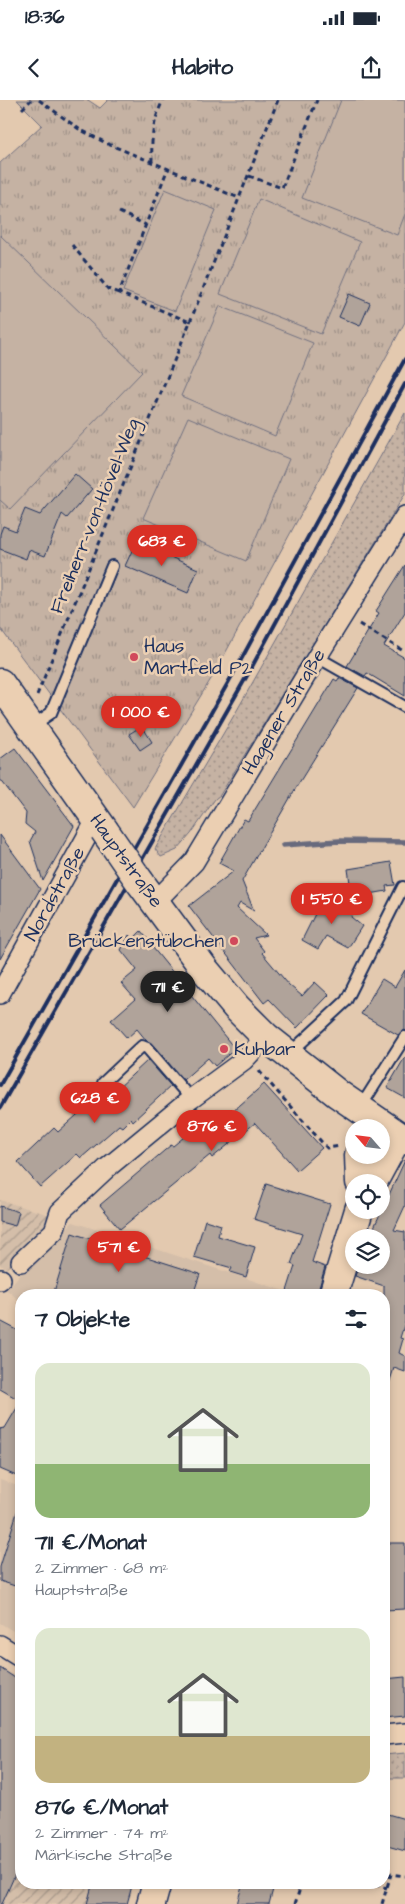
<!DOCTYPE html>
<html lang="de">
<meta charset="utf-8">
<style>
:root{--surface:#fff;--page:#f2f2f3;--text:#1f2937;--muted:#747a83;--accent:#d93025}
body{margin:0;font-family:"Architects Daughter",sans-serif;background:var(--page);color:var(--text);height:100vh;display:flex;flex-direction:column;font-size:19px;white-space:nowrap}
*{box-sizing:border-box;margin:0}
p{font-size:16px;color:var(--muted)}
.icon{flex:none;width:28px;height:28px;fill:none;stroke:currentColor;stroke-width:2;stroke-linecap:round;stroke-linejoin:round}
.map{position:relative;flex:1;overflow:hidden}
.details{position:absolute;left:15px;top:1189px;width:375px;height:600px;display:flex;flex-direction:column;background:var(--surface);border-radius:20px;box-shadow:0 2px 8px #0003}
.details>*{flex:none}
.needle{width:32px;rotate:298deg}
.controls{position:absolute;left:345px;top:1019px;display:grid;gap:10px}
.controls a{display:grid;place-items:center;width:45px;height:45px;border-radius:50%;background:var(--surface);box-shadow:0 2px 8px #0003;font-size:25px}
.price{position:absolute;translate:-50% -42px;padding:0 11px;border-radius:18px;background:var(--accent);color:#fff;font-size:16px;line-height:32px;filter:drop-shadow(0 1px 2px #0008)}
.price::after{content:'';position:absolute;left:50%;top:30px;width:15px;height:11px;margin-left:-8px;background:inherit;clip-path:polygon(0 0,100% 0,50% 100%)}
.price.active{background:#222;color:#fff}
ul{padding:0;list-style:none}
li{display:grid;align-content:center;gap:10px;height:265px;padding:0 20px}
li span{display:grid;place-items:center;height:155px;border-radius:15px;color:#555}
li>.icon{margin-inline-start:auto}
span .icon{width:90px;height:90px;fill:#fffc;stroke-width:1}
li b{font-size:21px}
h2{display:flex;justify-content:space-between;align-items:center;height:60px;padding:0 20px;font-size:21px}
.status{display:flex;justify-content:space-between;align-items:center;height:35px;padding:0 25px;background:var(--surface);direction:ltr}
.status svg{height:14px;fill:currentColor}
header{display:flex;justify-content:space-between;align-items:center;height:65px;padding:0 20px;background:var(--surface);font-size:22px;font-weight:700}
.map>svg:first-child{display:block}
</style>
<div class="status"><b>18:36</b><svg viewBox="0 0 49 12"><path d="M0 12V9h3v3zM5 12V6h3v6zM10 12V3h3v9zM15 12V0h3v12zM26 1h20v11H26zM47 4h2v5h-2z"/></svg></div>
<header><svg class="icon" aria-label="back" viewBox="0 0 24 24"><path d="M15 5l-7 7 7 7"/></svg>Habito<svg class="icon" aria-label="share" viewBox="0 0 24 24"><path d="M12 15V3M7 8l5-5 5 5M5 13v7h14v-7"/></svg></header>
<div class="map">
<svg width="405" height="1804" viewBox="0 0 405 1804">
<defs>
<pattern id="industrial-furrows" width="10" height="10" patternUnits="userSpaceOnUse" patternTransform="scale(1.25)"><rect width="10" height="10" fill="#d4bea9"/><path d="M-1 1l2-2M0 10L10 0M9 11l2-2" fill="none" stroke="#ab9b8d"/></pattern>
<pattern id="grass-dots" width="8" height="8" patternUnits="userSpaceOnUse" patternTransform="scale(1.25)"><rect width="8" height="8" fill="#c5b2a3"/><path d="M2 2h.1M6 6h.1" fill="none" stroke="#9f9188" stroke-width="1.8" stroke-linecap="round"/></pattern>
<pattern id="park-tufts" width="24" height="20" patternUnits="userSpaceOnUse" patternTransform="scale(1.25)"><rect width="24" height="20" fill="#c5b2a3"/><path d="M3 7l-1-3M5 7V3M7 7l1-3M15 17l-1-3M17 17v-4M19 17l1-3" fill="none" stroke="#9f9188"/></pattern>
</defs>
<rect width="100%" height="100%" fill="#e3c9af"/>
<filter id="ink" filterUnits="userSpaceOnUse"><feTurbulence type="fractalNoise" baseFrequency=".02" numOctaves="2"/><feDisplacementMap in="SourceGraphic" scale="10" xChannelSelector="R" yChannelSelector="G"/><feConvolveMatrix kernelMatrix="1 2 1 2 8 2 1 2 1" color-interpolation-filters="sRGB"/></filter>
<g filter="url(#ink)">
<path fill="#d4bea9" d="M73 1122 297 1195H21V1202L7 1190 36 1155Z
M0 1380 21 1387V1536L0 1523Z"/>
<path fill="url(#industrial-furrows)" d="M0 1100 53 1116 49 1132 7 1168 0 1165Z
M0 1567 21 1580V1782L134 1783 128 1804H0Z"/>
<path fill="url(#grass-dots)" stroke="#707080" d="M405 313V394L220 695 215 699 191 734 177 750 161 757 155 749 236 612Z
M405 1653V1678H384V1655Z"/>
<path fill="url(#park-tufts)" stroke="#707080" d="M17 0H88L100 8 108 0H405V222L214 574 133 707 0 528V63L42 25Z"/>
<path fill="#c5b2a3" stroke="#707080" d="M341 0H405V114L397 135 302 98Z
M165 89 216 110 175 211 123 191Z
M259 99 360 142 321 234 220 194Z
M0 135 142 272 10 409 0 400Z
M220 206 313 243 275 336 181 296Z
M188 317 289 359 246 461 143 418Z"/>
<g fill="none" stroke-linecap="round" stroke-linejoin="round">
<path stroke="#686a7d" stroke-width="5.5" d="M283 745 339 741 405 742"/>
</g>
<path fill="#b0a39a" stroke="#1b2f5e" d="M349 194 370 203 360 226 339 217Z
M75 374 92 389 67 418 62 414 45 456 29 450 26 459 0 449V434L3 426 16 431 25 409 40 415Z
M136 442 198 469 188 493 125 466Z
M405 465V512L384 546 405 558V596L367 573 365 576 347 566 379 513 376 511Z
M339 578 358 588 297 686 242 781 254 811 240 803 237 808 266 835 254 838 264 851 262 853 289 885 302 896 315 882 329 895 297 928 269 899 264 903 189 806 234 771 219 763 244 719 248 721 334 579 337 581Z
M142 626 152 642 140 650 129 634Z
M15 648 74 726 43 781 30 741 35 732 25 724 26 713 0 679V659Z
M0 735 40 789 0 859Z
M391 762 395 785 386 786 387 791 352 797 348 769Z
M334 799 354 810 351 817 362 826 348 848 326 836 318 849 302 840 321 802 328 806Z
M141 831 154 847 153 848 235 949 215 966 208 958 183 980 152 944 146 940 137 929 127 938 111 920 135 899 121 883 137 870 121 850 129 835 133 839Z
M405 870V930L398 935 361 914 382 879 395 887Z
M405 957V998L387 988Z
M148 960 171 986 133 1021 131 1018 122 1027 119 1025 81 1058 77 1054 40 1087 18 1062 54 1028 58 1032 96 998 101 1004Z
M264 984 322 1048 297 1070 255 1023 212 1058 210 1055 120 1129 100 1105 171 1045 173 1046 217 1010 224 1019Z
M405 1060V1106L394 1130 405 1132V1222L400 1238 403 1239 399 1253 405 1256V1272L394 1268 387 1290H384V1186L355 1176 359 1165H381V1138H369Z
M266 1084 330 1104 312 1162 325 1167 317 1195H299L287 1191 295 1166 291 1164 302 1134 254 1119Z
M0 1106 19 1112 15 1126 0 1122Z
M205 1120 221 1125 218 1136 255 1147 246 1177 230 1172 232 1168 194 1157Z
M72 1133 200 1174 193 1195H53Z
M0 1221 21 1232V1378L0 1369V1329L5 1328 21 1301 0 1289Z
M18 1409H21V1488L0 1481V1467Z
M384 1443H405V1509L384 1510Z
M0 1568 21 1582V1761L2 1804H0Z
M405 1577V1616L384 1618V1579Z
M384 1713 405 1719V1751L384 1745Z
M93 1782H133L127 1804H87Z
M243 1782H275L269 1804H237Z"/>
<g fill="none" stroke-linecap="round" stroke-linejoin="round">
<defs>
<path id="lane" d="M317 557 405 607
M32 626 51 613 112 466
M290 953 346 901 403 787
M103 983 142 946 147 948 191 999
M360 1008 405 937"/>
<path id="street" d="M155 802 194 762 317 557 405 416
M0 894 96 720
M21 1162 54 1131 60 1112 107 1068 191 999 244 960 266 937
M0 1180 1 1179
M0 1545 21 1558
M384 1635 405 1633"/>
<path id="secondary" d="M0 583 104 730
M140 782 205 870 236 907 266 937 338 994 405 1040
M359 1055 360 1082
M373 1082 398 1036
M333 1195 359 1110
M151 1804 157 1782"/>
</defs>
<use href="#lane" stroke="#1b2f5e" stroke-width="14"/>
<use href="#street" stroke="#1b2f5e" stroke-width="22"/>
<use href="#secondary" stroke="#1b2f5e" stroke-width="31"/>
<path stroke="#1b2f5e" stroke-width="3" stroke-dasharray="5 4" stroke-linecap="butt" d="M39 0 79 29 108 44 239 98
M22 9 31 0
M152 62C151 37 153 22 163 0
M249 76 282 88 317 0
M119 112 146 125
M72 145 108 189 119 193
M190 222 278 0
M359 524 405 552
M37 595 190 222 119 193 168 68
M259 971 327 1048 340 1046
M366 1782 387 1788
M295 1804 302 1782
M382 1804 391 1774 405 1776"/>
<use href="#lane" stroke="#ebcfb2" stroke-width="10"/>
<use href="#street" stroke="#ebcfb2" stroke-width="19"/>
<use href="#secondary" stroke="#ebcfb2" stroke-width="28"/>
<path stroke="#1b2f5e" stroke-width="4" d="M0 985 237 567 405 259
M0 1008 248 574 405 284"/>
<defs>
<path id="secondary-bridge" d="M104 730 140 782"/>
</defs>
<use href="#secondary-bridge" stroke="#1b2f5e" stroke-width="31" stroke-linecap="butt"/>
<use href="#secondary-bridge" stroke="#ebcfb2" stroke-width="28"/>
</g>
</g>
<g fill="#d1495b" stroke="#ebcfb2" stroke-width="2">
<circle cx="134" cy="557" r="5"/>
<circle cx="234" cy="841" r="5"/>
<circle cx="224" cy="949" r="5"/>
</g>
<g text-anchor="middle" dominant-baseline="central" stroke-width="5" stroke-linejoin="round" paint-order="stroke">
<g font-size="19" fill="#1b2f5e" stroke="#ebcfb2">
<text transform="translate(95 416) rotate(-68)">Freiherr-von-Hövel-Weg</text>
<text transform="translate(284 612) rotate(-59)">Hagener Straße</text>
<text transform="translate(126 761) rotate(54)">Hauptstraße</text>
<text transform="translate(55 794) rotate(-61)">Nordstraße</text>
</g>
<g font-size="19" fill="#1b2f5e" stroke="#ebcfb2" text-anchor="start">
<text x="144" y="546">Haus<tspan x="144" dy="22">Martfeld P2</tspan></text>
<text x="224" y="841" text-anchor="end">Brückenstübchen</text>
<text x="234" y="949">Kuhbar</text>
</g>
</g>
</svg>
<div class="controls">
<a><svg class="needle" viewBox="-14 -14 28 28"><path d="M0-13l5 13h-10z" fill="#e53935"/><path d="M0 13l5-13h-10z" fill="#747a83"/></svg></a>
<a><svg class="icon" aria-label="locate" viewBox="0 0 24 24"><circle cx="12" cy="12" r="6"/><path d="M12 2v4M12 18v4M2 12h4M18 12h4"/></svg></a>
<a><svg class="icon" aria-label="layers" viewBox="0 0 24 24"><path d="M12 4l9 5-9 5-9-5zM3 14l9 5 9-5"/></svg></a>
</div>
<b class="price" style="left:162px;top:467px">683 €</b>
<b class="price" style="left:141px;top:638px">1 000 €</b>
<b class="price" style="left:332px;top:825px">1 550 €</b>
<b class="price active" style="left:168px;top:913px">711 €</b>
<b class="price" style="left:95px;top:1024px">628 €</b>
<b class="price" style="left:212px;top:1052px">876 €</b>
<b class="price" style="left:119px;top:1173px">571 €</b>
<section class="details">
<h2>7 Objekte<svg class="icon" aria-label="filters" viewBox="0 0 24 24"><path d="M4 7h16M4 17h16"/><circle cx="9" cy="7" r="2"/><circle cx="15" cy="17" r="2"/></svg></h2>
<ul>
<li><span style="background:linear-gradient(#dfe7d0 65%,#8fb573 0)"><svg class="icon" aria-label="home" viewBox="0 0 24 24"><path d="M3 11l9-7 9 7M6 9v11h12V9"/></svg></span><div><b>711 €/Monat</b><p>2 Zimmer · 68 m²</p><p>Hauptstraße</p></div></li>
<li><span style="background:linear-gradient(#dfe7d0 70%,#c2b280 0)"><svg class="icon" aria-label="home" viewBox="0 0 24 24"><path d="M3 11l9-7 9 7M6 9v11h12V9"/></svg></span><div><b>876 €/Monat</b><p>2 Zimmer · 74 m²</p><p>Märkische Straße</p></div></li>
</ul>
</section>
</div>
